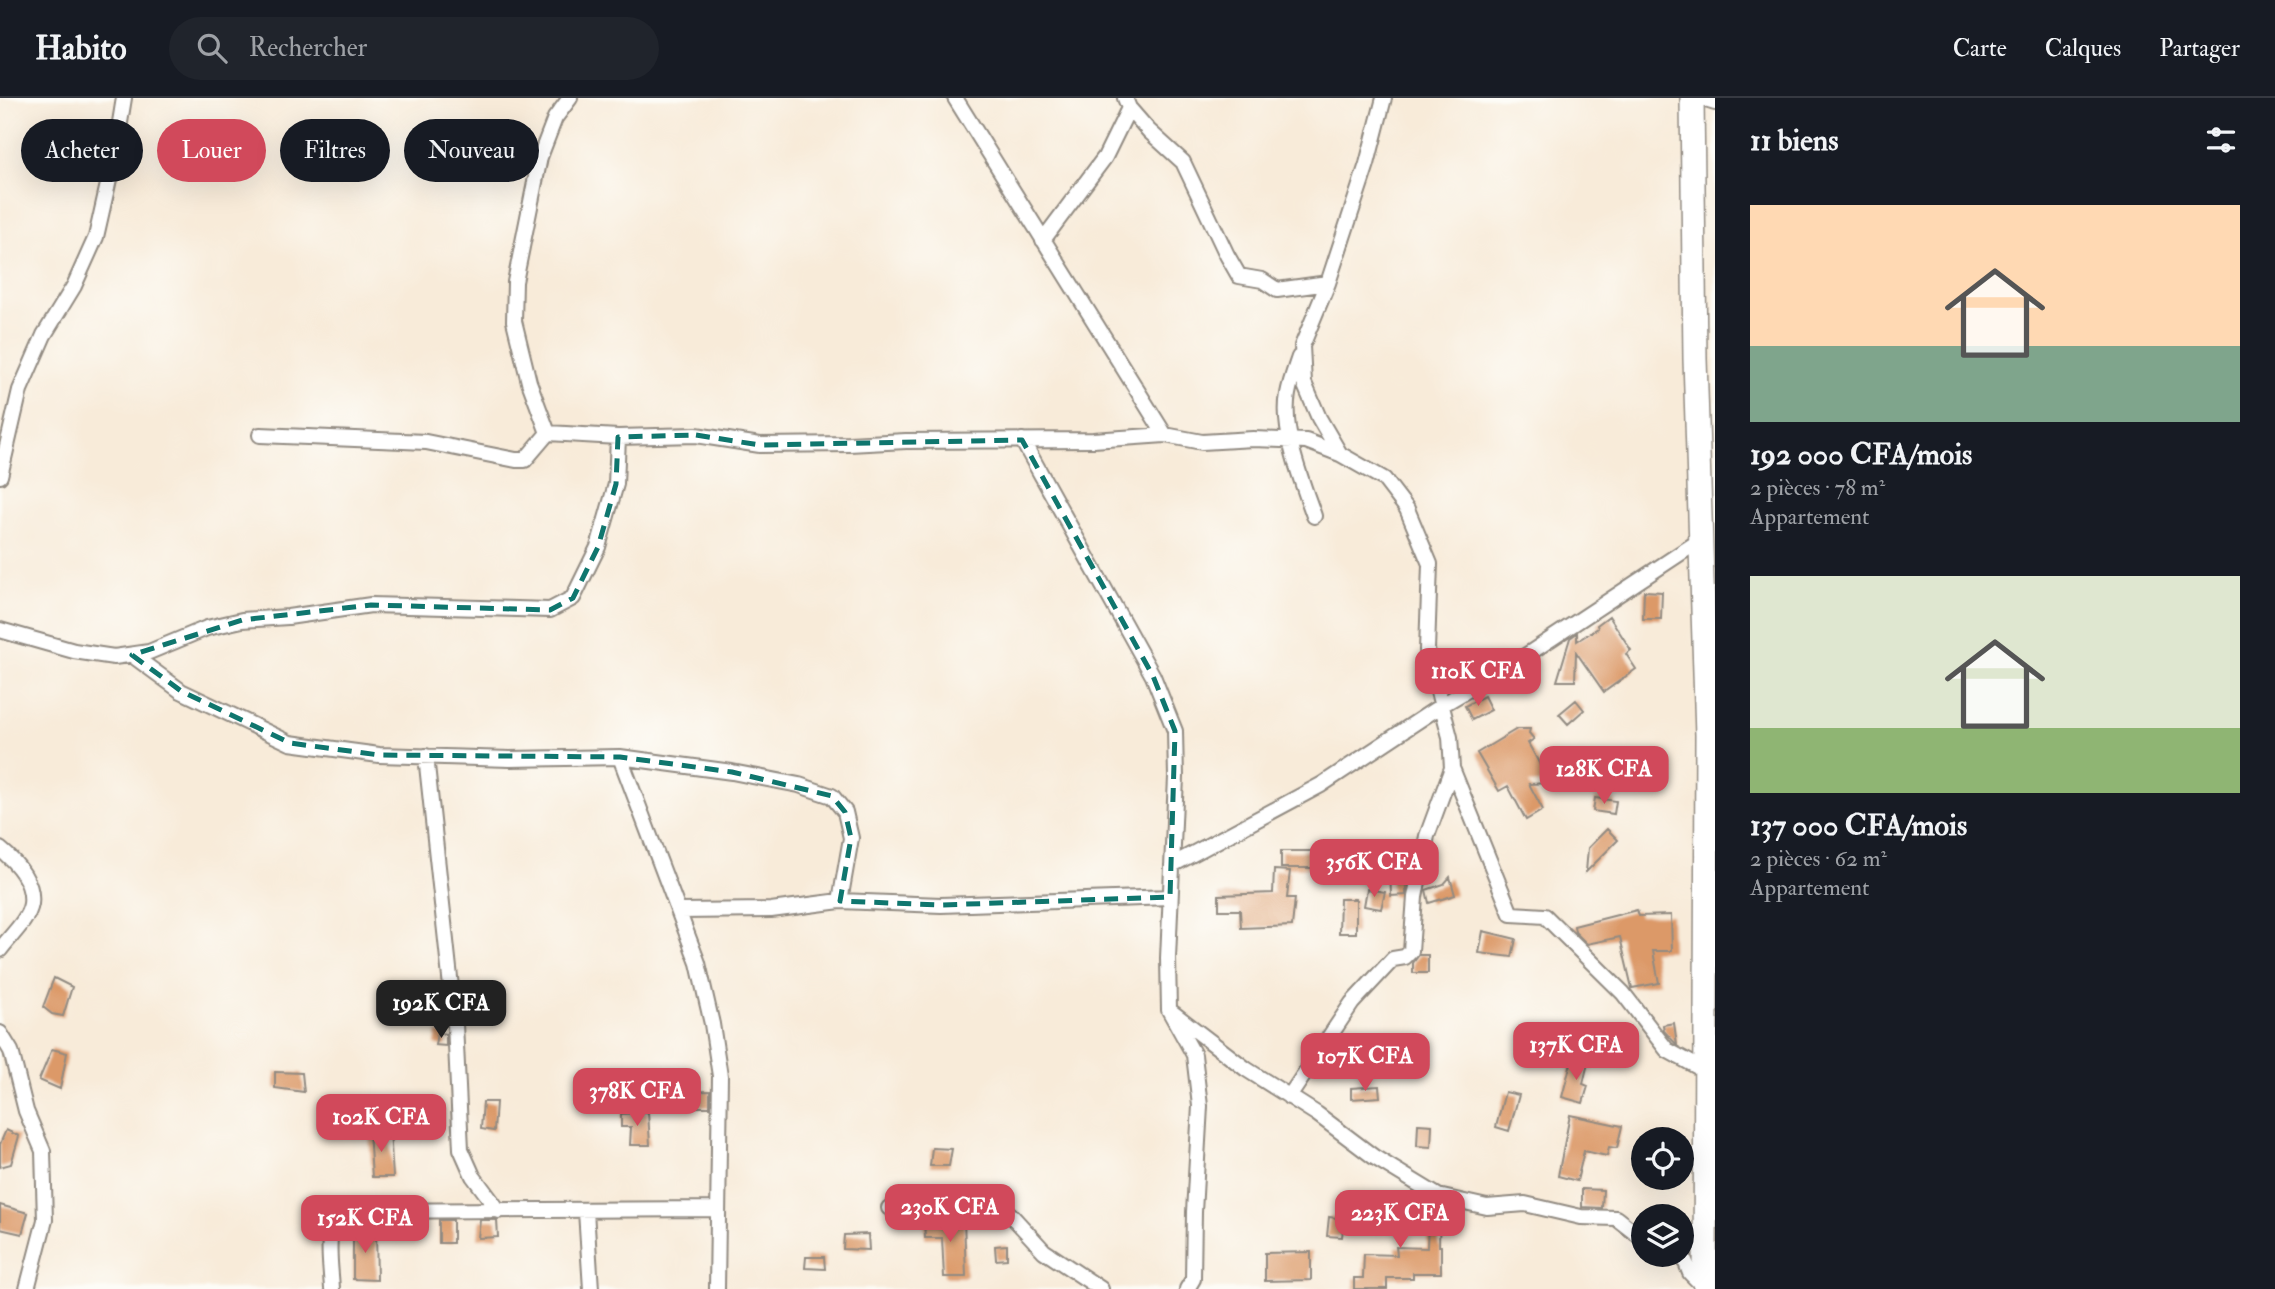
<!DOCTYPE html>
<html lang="fr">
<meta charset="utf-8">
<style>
:root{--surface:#171b24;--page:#20242c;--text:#f1f3f6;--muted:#9ea1a6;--line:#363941;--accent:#d1495b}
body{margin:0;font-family:"IM FELL Double Pica",serif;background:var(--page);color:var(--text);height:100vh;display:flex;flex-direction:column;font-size:26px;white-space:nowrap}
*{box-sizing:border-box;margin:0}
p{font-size:23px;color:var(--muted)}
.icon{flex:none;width:38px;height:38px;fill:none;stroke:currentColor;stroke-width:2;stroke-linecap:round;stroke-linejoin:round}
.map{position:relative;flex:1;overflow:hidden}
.details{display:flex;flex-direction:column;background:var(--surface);width:560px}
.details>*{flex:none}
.hud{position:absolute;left:21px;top:21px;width:665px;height:63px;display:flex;gap:14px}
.tools{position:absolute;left:1631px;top:1029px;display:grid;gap:14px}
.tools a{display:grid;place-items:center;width:63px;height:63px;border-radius:50%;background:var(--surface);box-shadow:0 7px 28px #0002;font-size:35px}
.price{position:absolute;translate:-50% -60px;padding:0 16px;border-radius:14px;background:var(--accent);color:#fff;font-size:23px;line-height:46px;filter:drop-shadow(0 2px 4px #0008)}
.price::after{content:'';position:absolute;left:50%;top:42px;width:21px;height:16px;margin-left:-10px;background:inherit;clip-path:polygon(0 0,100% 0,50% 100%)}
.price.on{background:#222;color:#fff}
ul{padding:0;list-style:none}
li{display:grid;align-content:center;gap:14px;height:371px;padding:0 35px}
li span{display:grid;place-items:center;height:217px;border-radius:0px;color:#555}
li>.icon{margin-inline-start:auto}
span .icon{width:126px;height:126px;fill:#fffc;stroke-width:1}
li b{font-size:30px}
h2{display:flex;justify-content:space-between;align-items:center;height:84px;padding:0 35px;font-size:30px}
.pill{padding:0 24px;border-radius:32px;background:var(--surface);box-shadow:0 7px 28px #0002;font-size:24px;line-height:63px}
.pill.on{background:var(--accent);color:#fff}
header{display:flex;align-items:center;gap:42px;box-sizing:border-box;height:98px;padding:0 35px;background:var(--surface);border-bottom:2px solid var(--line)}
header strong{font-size:33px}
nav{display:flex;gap:38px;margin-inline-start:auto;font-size:24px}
.search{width:490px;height:63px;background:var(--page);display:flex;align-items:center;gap:18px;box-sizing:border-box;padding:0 24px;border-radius:38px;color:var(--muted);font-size:26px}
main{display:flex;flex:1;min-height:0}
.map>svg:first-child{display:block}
</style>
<header>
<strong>Habito</strong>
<div class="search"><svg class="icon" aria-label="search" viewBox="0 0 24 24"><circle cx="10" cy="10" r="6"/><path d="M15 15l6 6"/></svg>Rechercher</div>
<nav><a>Carte</a><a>Calques</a><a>Partager</a></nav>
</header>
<main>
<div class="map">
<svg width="1715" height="1191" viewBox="0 0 1715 1191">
<rect width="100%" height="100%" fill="#fdfcf7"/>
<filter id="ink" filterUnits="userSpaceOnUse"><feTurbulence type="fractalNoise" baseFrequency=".0143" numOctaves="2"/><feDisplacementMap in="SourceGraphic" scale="14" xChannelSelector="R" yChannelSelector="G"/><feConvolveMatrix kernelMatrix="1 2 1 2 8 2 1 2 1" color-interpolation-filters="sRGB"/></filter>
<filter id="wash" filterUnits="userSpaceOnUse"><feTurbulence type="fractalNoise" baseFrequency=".00686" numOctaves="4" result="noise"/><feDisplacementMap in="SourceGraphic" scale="28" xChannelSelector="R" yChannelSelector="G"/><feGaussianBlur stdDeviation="1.57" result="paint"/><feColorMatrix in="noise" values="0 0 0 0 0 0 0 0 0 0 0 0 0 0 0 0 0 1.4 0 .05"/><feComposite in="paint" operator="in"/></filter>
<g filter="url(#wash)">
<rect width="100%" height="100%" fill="#f8ebd9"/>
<g id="blocks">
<path fill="#dc9967" d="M1644 493 1662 494 1661 521H1643Z
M1609 518 1631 552 1626 556 1636 571 1604 594 1576 554 1575 583H1557L1570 540 1577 535V543L1598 530 1597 527Z
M1484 598 1491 612 1472 622 1465 608Z
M1576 602 1584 612 1568 626 1559 616Z
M1517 631H1530L1529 635 1534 641 1528 645 1550 685 1529 686 1543 712 1526 722 1508 688 1499 693 1477 655Z
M1595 700 1616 703 1614 716 1593 713Z
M1607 731 1618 742 1586 774 1588 750Z
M1281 753H1318V770H1281Z
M1390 770H1407L1406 797 1391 798Z
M1274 772 1290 773 1287 800H1295L1292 828 1241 830 1240 812H1219V797L1273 795Z
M1450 779 1455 797 1429 805 1426 792 1444 786Z
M1367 791 1385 794 1381 811 1364 808Z
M1340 801H1356V835H1339Z
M1637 812 1639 818 1671 817 1672 853H1653L1659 885 1632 890 1620 839 1587 846 1575 834 1574 828Z
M1483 833 1516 841 1512 859 1479 855Z
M1419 857H1428V875H1413V865Z
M54 880 72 889 63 918 52 916 43 909Z
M1674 925 1677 947 1664 933 1663 927Z
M437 935 446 936V948L435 947Z
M52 951 67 955 60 991 39 982Z
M1572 961 1588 965 1583 986 1588 988 1583 1005 1562 999Z
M275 974 302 975 304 994 275 990Z
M1379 988 1380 999 1351 1001V990Z
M710 993V1009H684L687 994Z
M1505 994 1519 997 1509 1033 1496 1029Z
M483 1004H496L494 1033 481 1031Z
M416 1012H436L437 1030 415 1029Z
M648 1014 650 1047H630L631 1029H621V1016Z
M1570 1017 1622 1028 1617 1050 1609 1049 1607 1058 1584 1053 1577 1083 1558 1078Z
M1418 1026 1432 1027 1431 1049 1417 1048Z
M6 1032 19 1038 11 1066 0 1069V1046Z
M390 1032 393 1079H372L369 1033Z
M932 1050 952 1051 949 1068H930Z
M1582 1091 1603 1092 1602 1110 1582 1109Z
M0 1107 28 1115 22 1136 0 1131Z
M1354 1112 1440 1113 1439 1148H1441V1175H1413V1180H1387V1191H1354V1180H1363L1364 1156 1397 1157 1396 1149 1427 1150 1428 1126 1353 1124Z
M1329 1119 1344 1121 1342 1139 1327 1138Z
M964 1120 966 1179H944L942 1140H925L924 1121Z
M439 1122H453V1145H439Z
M480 1122H497L498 1139 478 1140Z
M353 1131 376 1133 377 1182 353 1181Z
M868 1136 869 1152 843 1151 844 1137Z
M1007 1147V1161L996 1162 995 1148Z
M1311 1154V1182L1265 1183V1155Z
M806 1159H824L825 1171 805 1170Z"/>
</g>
</g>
<g filter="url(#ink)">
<use href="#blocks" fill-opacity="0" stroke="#928b82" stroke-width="2"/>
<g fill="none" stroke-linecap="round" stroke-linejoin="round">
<defs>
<path id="street" d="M955 0 1165 337
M1384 0 1367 66 1328 185 1302 248 1304 285 1319 320 1340 356 1384 381 1407 411 1430 466 1427 552 1450 639 1452 670 1511 816 1545 818 1623 895 1667 952 1707 974
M1699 0 1715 5
M1129 10 1149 33 1183 64 1227 157 1239 178 1262 182 1277 192 1328 185
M1043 142 1105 59 1129 10 1125 0
M1299 259C1295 271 1290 284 1288 296 1281 332 1302 384 1314 418
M548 335 529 284 514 223 515 184 540 59 555 20 570 0
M260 337 426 344 516 362H525L548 335 618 339 696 337 760 347 849 346 906 343 1093 342 1165 337 1202 344 1253 341 1306 343 1340 356
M1022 342 1153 578 1175 633 1176 679 1168 860 1169 912 1194 957 1200 1008 1194 1114 1193 1181 1187 1191
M0 378 20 292 44 237 74 188 96 139 115 55 124 0
M0 532 74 553 114 559 149 554 207 530 242 522 288 519 371 507 550 512 573 500 598 449 616 386 618 339
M132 557 181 593 290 645 379 657 510 661 620 659 732 674 799 687 832 698 845 714 851 740 840 803
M426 658 455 926 461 1051 473 1078 499 1113
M620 659 698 865 712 926 720 978 717 1191
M0 751C16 764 34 783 31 806 28 823 9 839 0 852
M1172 767 1321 687 1442 607 1522 560 1699 443
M679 813 771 812 840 803 941 807 1170 799
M1173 915 1246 971 1317 1016 1374 1059 1438 1098 1487 1109 1525 1106 1581 1119 1616 1120 1643 1141
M0 935 11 953 26 1013 43 1053 45 1122 27 1191
M1289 999 1352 905 1393 861 1405 859 1411 853 1415 799 1427 738 1452 670
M889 1110 989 1107 1010 1116 1044 1153 1101 1191
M586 1113 591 1191
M1682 1155 1690 1175 1705 1190
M332 1191C331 1168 324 1134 339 1115L348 1113 717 1111"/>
<path id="primary" d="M1692 0 1695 261 1707 637 1705 1191"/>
</defs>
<use href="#street" stroke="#928b82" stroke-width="18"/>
<use href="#primary" stroke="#928b82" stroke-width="26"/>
<use href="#street" stroke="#fff" stroke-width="14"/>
<use href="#primary" stroke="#fff" stroke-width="23"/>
</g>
</g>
<path fill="none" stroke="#0f766e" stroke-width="5" stroke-dasharray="14 9" stroke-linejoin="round" d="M696 337 760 347 1022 342 1153 578 1175 633 1170 799 941 807 840 803 851 740 845 714 832 698 732 674 620 659 379 657 290 645 181 593 132 557 242 522 371 507 550 512 573 500 598 449 616 386 618 339Z"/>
</svg>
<div class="tools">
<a><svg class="icon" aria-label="locate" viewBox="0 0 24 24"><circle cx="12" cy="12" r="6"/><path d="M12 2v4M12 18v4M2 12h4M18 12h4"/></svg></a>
<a><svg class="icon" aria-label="layers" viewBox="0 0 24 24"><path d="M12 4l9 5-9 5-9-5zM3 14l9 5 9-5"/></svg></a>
</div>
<b class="price" style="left:1478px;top:610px">110K CFA</b>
<b class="price" style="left:1604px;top:708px">128K CFA</b>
<b class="price" style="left:1374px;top:801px">356K CFA</b>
<b class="price on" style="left:441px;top:942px">192K CFA</b>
<b class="price" style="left:1576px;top:984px">137K CFA</b>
<b class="price" style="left:1365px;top:995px">107K CFA</b>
<b class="price" style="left:637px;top:1030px">378K CFA</b>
<b class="price" style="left:381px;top:1056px">102K CFA</b>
<b class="price" style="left:950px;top:1146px">230K CFA</b>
<b class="price" style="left:1400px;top:1152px">223K CFA</b>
<b class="price" style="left:365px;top:1157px">152K CFA</b>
<div class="hud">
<a class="pill">Acheter</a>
<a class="pill on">Louer</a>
<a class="pill">Filtres</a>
<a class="pill">Nouveau</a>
</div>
</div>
<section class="details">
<h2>11 biens<svg class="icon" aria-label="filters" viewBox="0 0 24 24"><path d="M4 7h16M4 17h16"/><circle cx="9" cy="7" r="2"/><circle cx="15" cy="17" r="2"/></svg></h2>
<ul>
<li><span style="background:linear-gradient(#ffd9b3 65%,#7fa58c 0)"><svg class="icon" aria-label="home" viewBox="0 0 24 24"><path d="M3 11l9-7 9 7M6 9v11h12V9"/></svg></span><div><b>192 000 CFA/mois</b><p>2 pièces · 78 m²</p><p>Appartement</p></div></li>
<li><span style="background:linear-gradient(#dfe7d0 70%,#8fb573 0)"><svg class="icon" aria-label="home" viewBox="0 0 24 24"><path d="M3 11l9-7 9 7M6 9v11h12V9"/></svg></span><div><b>137 000 CFA/mois</b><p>2 pièces · 62 m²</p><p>Appartement</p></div></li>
</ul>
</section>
</main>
